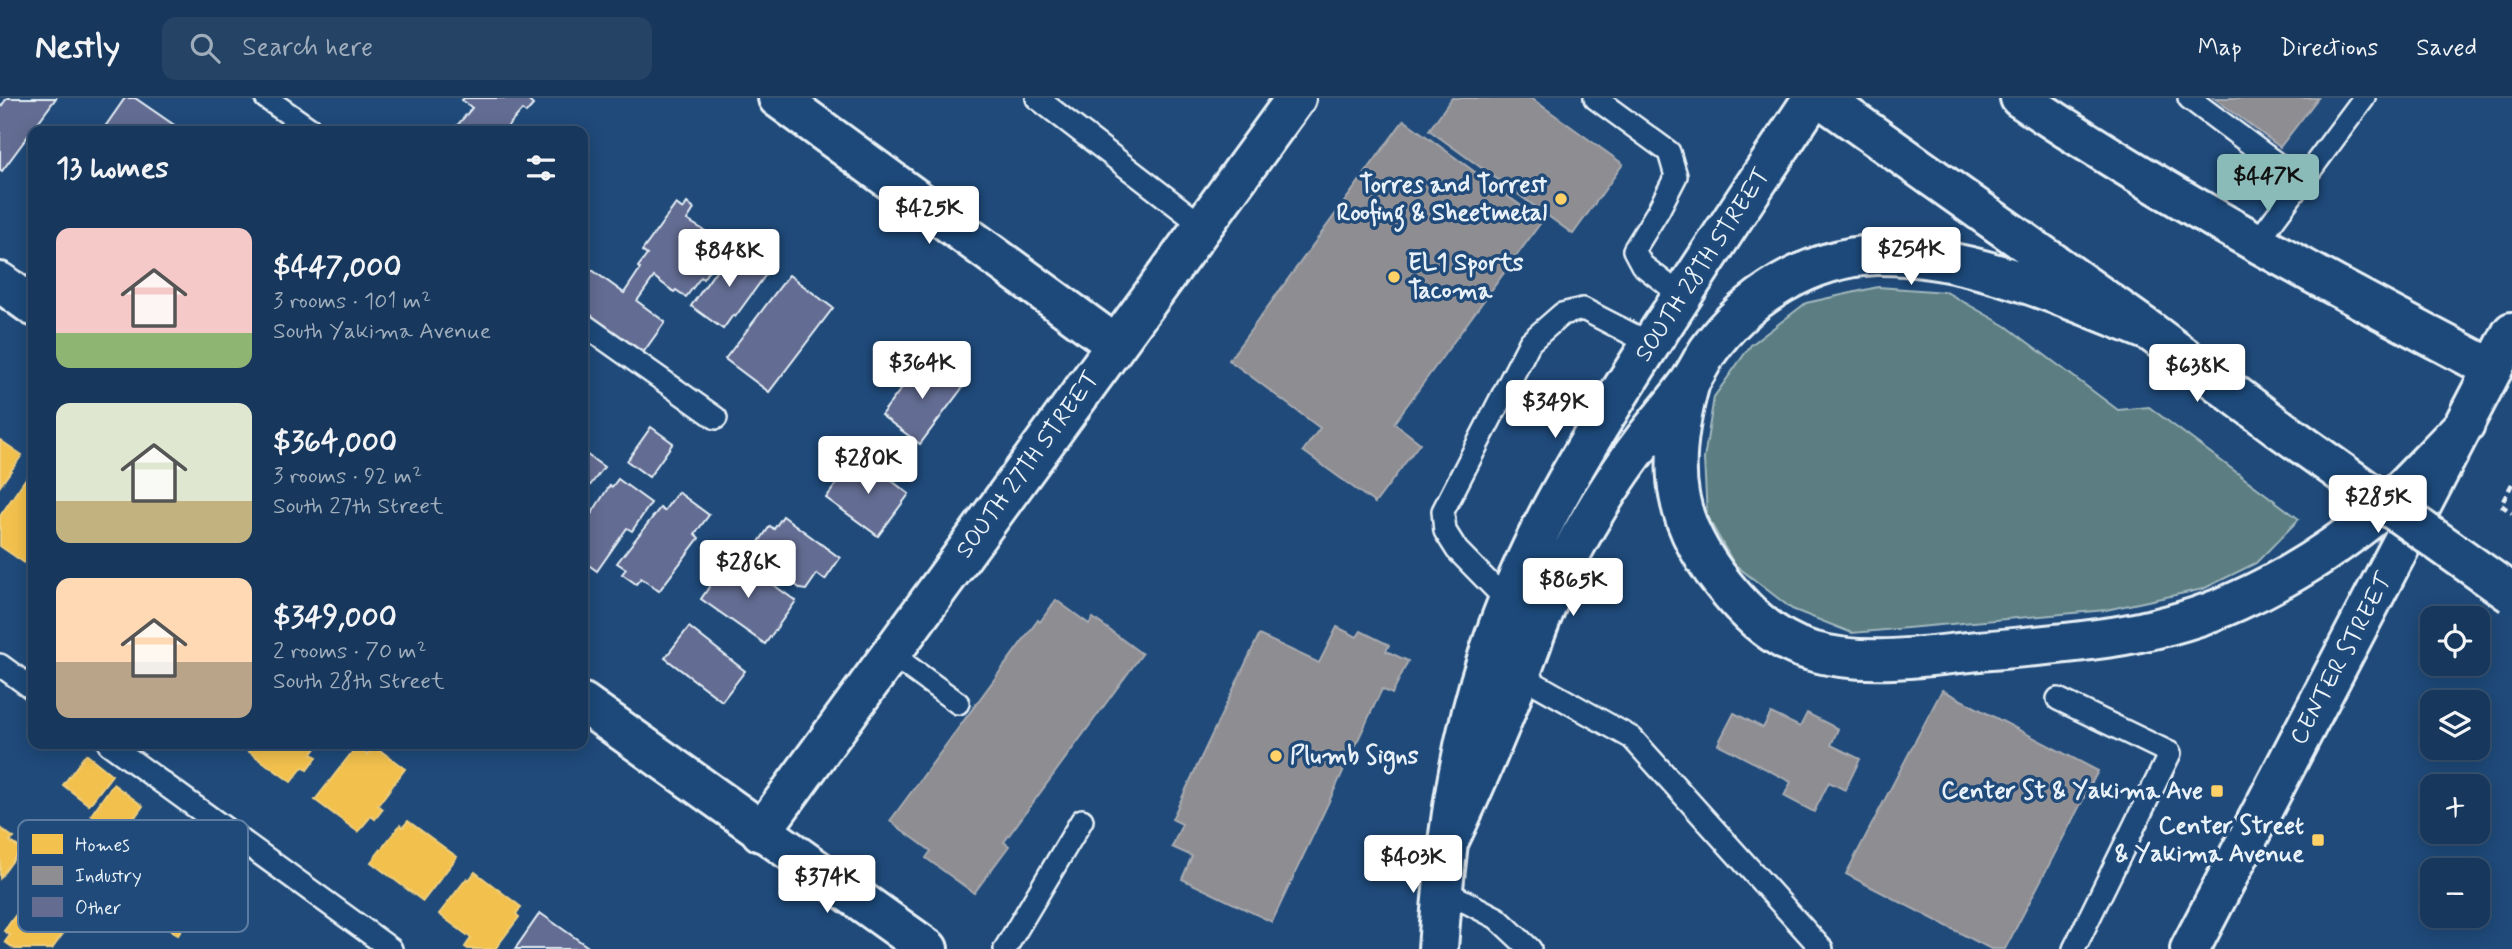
<!DOCTYPE html>
<meta charset="utf-8">
<style>
:root{--surface:#17385c;--page:#244365;--text:#f1f3f6;--muted:#9eacbb;--line:#365272;--accent:#8bbbb9}
body{margin:0;font-family:Mynerve,sans-serif;background:var(--page);color:var(--text);height:100vh;display:flex;flex-direction:column;font-size:26px;white-space:nowrap}
*{box-sizing:border-box;margin:0}
p{font-size:23px;color:var(--muted)}
.icon{flex:none;width:38px;height:38px;fill:none;stroke:currentColor;stroke-width:2;stroke-linecap:round;stroke-linejoin:round}
.map{position:relative;flex:1;overflow:hidden}
.sheet{position:absolute;left:28px;top:28px;width:560px;height:623px;display:flex;flex-direction:column;background:var(--surface);border-radius:14px;box-shadow:0 4px 18px #0003,0 0 0 2px var(--line)}
.sheet>*{flex:none}
.controls{position:absolute;left:2420px;top:508px;display:grid;gap:14px}
.controls a{display:grid;place-items:center;width:70px;height:70px;border-radius:14px;background:var(--surface);box-shadow:0 4px 18px #0003,0 0 0 2px var(--line);font-size:35px}
.price{position:absolute;translate:-50% -60px;padding:0 16px;border-radius:7px;background:#fff;color:#222;font-size:23px;line-height:46px;filter:drop-shadow(0 2px 4px #0008)}
.price::after{content:'';position:absolute;left:50%;top:42px;width:21px;height:16px;margin-left:-10px;background:inherit;clip-path:polygon(0 0,100% 0,50% 100%)}
.price.selected{background:var(--accent);color:#111}
ul{padding:0;list-style:none}
li{display:flex;align-items:center;gap:21px;height:175px;padding:0 28px}
li span{display:grid;place-items:center;flex:none;width:196px;height:140px;border-radius:14px;color:#555}
li>.icon{margin-inline-start:auto}
span .icon{width:84px;height:84px;fill:#fffc;stroke-width:1}
li b{font-size:30px}
h2{display:flex;justify-content:space-between;align-items:center;height:84px;padding:0 28px;font-size:30px}
header{display:flex;align-items:center;gap:42px;box-sizing:border-box;height:98px;padding:0 35px;background:var(--surface);border-bottom:2px solid var(--line)}
header strong{font-size:33px}
nav{display:flex;gap:38px;margin-inline-start:auto;font-size:24px}
.search{width:490px;height:63px;background:var(--page);display:flex;align-items:center;gap:18px;box-sizing:border-box;padding:0 24px;border-radius:14px;color:var(--muted);font-size:26px}
.map>svg:first-child{display:block}
</style>
<header>
<strong>Nestly</strong>
<div class="search"><svg class="icon" aria-label="search" viewBox="0 0 24 24"><circle cx="10" cy="10" r="6"/><path d="M15 15l6 6"/></svg>Search here</div>
<nav><a>Map</a><a>Directions</a><a>Saved</a></nav>
</header>
<div class="map">
<svg width="2512" height="851" viewBox="0 0 2512 851">
<rect width="100%" height="100%" fill="#1f4a7a"/>
<filter id="ink" filterUnits="userSpaceOnUse"><feTurbulence type="fractalNoise" baseFrequency=".0143" numOctaves="2"/><feDisplacementMap in="SourceGraphic" scale="14" xChannelSelector="R" yChannelSelector="G"/><feConvolveMatrix kernelMatrix="1 2 1 2 8 2 1 2 1" color-interpolation-filters="sRGB"/></filter>
<g filter="url(#ink)">
<path fill="#5b7e82" stroke="#a2b8bd" stroke-width="2" d="M1878 189 1946 194 2006 228 2118 312 2149 309 2299 421 2256 465 2203 491 2106 512 1852 535 1792 511 1734 466 1707 418 1704 361 1714 299 1751 247 1806 205Z"/>
<path fill="#f2c14e" stroke="#efcf81" stroke-width="2" d="M0 342 22 357 0 388Z
M33 370V458L26 466 0 448V418Z
M253 646H319L312 656 317 659 307 672 303 669 291 684 248 653Z
M373 647 405 671 378 707 383 711 375 721 371 718 358 734 315 702 357 648 367 656Z
M86 656 112 677 89 707 63 687Z
M113 686 143 708 121 738 91 717Z
M408 723 457 759 423 803 371 764 400 727 403 729Z
M0 730 14 740 10 743 21 751 0 780Z
M189 765 229 793 203 829 190 820 178 837 162 825 175 807 165 798 172 789 169 787 173 782 176 784Z
M475 774 521 809 516 816 519 819 495 851H468L465 849 471 840 439 816 467 780 469 782Z
M42 781 59 793 65 785 88 801 52 851H15L5 844 10 837 4 833Z"/>
<path fill="#8d8d92" stroke="#a8abb1" stroke-width="2" d="M1452 0H1531L1623 66 1573 136 1429 32Z
M2214 0H2318L2280 49Z
M1404 22 1542 123 1394 325 1420 345 1375 405 1303 353 1320 330 1229 262Z
M1056 502 1089 526 1093 520 1142 556 1004 744 1009 748 974 795 926 760 931 753 890 723 1038 522 1040 524Z
M1337 529 1357 539 1361 533 1389 547 1386 553 1408 563 1392 596 1382 591 1272 824 1182 781 1192 758 1172 749 1182 726 1172 721 1259 537 1319 565Z
M1942 592 2098 673 2005 851H1991L1846 776Z
M1734 615 1763 630 1771 615 1800 629 1807 615 1838 631 1831 647 1860 661 1845 692 1829 684 1814 714 1784 698 1791 684 1718 646Z"/>
<path fill="#646c92" stroke="#e8f1f8" stroke-width="2" d="M7 0H56L2 73 0 72V10Z
M125 0H135L183 33H102Z
M464 0H532L529 3 533 7 526 15 522 12 504 33H457L455 30 472 10 462 2Z
M687 105 694 111 687 122 717 140 715 143 725 150 703 181 701 179 686 199 676 192 674 194 654 179 637 203 665 224 637 263 583 225V186L592 172 624 195 640 171 638 169 647 157 642 153 676 106 683 111Z
M732 150 767 175 735 219 733 217 723 231 691 208Z
M789 177 833 210 769 294 725 261Z
M925 260 963 289 920 346 881 317Z
M651 329 673 345 649 379 627 363Z
M583 354 604 369 583 397Z
M858 357 909 396 878 438 826 400Z
M618 381 651 405 632 433 627 430 597 473 583 463V429L610 387 612 389Z
M678 394 709 417 695 436 699 440 659 493 641 480 636 486 622 476 626 471 617 465 660 410 664 413Z
M783 418 840 460 825 482 817 476 806 492 801 491 752 454 770 428 774 431Z
M731 457 796 503 765 546 701 501Z
M689 529 745 573 722 603 665 560Z
M540 815 591 851H515Z"/>
<g fill="none" stroke-linecap="round" stroke-linejoin="round">
<defs>
<path id="lane" d="M266 0 313 33
M1037 0 1203 128
M1595 0 1669 54 1676 78 1658 113 1634 152 1642 167 1682 198
M2189 0 2301 84
M2257 144 2364 0
M583 226 716 320
M1508 504 1457 452 1445 433 1443 413 1530 244 1562 216 1583 211 1651 246
M891 556 958 605
M0 567 33 591
M1520 577 1632 640 1822 851
M2058 601 2170 655 2074 851
M109 646 391 851
M1443 792 1497 820 1530 851
M1005 851 1082 722"/>
<path id="street" d="M778 0 1116 247
M761 734 1296 0"/>
<path id="secondary" d="M1821 0 2151 234 2279 330
M2020 0C2171 102 2332 187 2493 271
M0 184 33 208
M1690 284C1665 373 1672 429 1734 499 1754 522 1781 545 1811 553 1866 569 1924 558 1979 553 2069 545 2154 541 2237 503 2286 481 2335 450 2376 416 2407 388 2436 355 2465 326
M583 605 928 851
M1447 747C1474 691 1498 634 1520 577 1534 540 1546 503 1564 469 1587 424 1615 379 1646 339 1660 321 1675 304 1689 285 1696 275 1701 264 1708 253 1746 199 1811 159 1877 157 1971 156 2066 200 2151 234
M1438 851C1445 751 1457 651 1489 555 1525 444 1587 345 1650 247 1704 164 1758 82 1813 0
M2190 851 2512 234"/>
</defs>
<use href="#lane" stroke="#e8f1f8" stroke-width="26"/>
<use href="#street" stroke="#e8f1f8" stroke-width="44"/>
<use href="#secondary" stroke="#e8f1f8" stroke-width="44"/>
<path stroke="#e8f1f8" stroke-width="4.5" stroke-dasharray="7 5" stroke-linecap="butt" d="M2512 386 2501 407 2512 415"/>
<use href="#lane" stroke="#1f4a7a" stroke-width="21"/>
<use href="#street" stroke="#1f4a7a" stroke-width="38"/>
<use href="#secondary" stroke="#1f4a7a" stroke-width="38"/>
<defs>
<path id="secondary-bridge" d="M2279 330 2512 496"/>
</defs>
<use href="#secondary-bridge" stroke="#e8f1f8" stroke-width="44" stroke-linecap="butt"/>
<use href="#secondary-bridge" stroke="#1f4a7a" stroke-width="38"/>
</g>
</g>
<g fill="#ffd166" stroke="#1f4a7a" stroke-width="2.5">
<circle cx="1561" cy="101" r="7"/>
<circle cx="1394" cy="179" r="7"/>
<circle cx="1276" cy="658" r="7"/>
<rect x="2210" y="686" width="14" height="14" rx="3.5"/>
<rect x="2311" y="735" width="14" height="14" rx="3.5"/>
</g>
<g text-anchor="middle" dominant-baseline="central" stroke-width="7" stroke-linejoin="round" paint-order="stroke">
<g font-size="24" font-weight="bold" fill="#e8f1f8" stroke="#1f4a7a" text-anchor="end">
<text x="1547" y="87">Torres and Torrest<tspan x="1547" dy="28">Roofing &amp; Sheetmetal</tspan></text>
<text x="1408" y="165" text-anchor="start">EL1 Sports<tspan x="1408" dy="28">Tacoma</tspan></text>
<text x="1290" y="658" text-anchor="start">Plumb Signs</text>
<text x="2203" y="693">Center St &amp; Yakima Ave</text>
<text x="2304" y="728">Center Street<tspan x="2304" dy="28">&amp; Yakima Avenue</tspan></text>
</g>
<g font-size="24" fill="#e8f1f8" stroke="#1f4a7a">
<text transform="translate(1703 167) rotate(-57)">SOUTH 28TH STREET</text>
<text transform="translate(1028 367) rotate(-54)">SOUTH 27TH STREET</text>
<text transform="translate(2342 561) rotate(-62)">CENTER STREET</text>
</g>
</g>
<rect x="18" y="722" width="230" height="112" rx="10" fill="#1f4a7a" stroke="#5b7ca0" stroke-width="2"/>
<rect x="32" y="736" width="31" height="20" fill="#f2c14e"/>
<rect x="32" y="768" width="31" height="19" fill="#8d8d92"/>
<rect x="32" y="799" width="31" height="20" fill="#646c92"/>
<g font-size="19" fill="#e8f1f8">
<text x="75" y="753">Homes</text>
<text x="75" y="784">Industry</text>
<text x="75" y="816">Other</text>
</g>
</svg>
<div class="controls">
<a><svg class="icon" aria-label="locate" viewBox="0 0 24 24"><circle cx="12" cy="12" r="6"/><path d="M12 2v4M12 18v4M2 12h4M18 12h4"/></svg></a>
<a><svg class="icon" aria-label="layers" viewBox="0 0 24 24"><path d="M12 4l9 5-9 5-9-5zM3 14l9 5 9-5"/></svg></a>
<a>+</a>
<a>−</a>
</div>
<b class="price selected" style="left:2268px;top:116px">$447K</b>
<b class="price" style="left:929px;top:148px">$425K</b>
<b class="price" style="left:1911px;top:189px">$254K</b>
<b class="price" style="left:729px;top:191px">$848K</b>
<b class="price" style="left:922px;top:303px">$364K</b>
<b class="price" style="left:2197px;top:306px">$638K</b>
<b class="price" style="left:1555px;top:342px">$349K</b>
<b class="price" style="left:868px;top:398px">$280K</b>
<b class="price" style="left:2378px;top:437px">$285K</b>
<b class="price" style="left:748px;top:502px">$286K</b>
<b class="price" style="left:1573px;top:520px">$865K</b>
<b class="price" style="left:1413px;top:797px">$403K</b>
<b class="price" style="left:827px;top:817px">$374K</b>
<section class="sheet">
<h2>13 homes<svg class="icon" aria-label="filters" viewBox="0 0 24 24"><path d="M4 7h16M4 17h16"/><circle cx="9" cy="7" r="2"/><circle cx="15" cy="17" r="2"/></svg></h2>
<ul>
<li><span style="background:linear-gradient(#f6c9c9 75%,#8fb573 0)"><svg class="icon" aria-label="home" viewBox="0 0 24 24"><path d="M3 11l9-7 9 7M6 9v11h12V9"/></svg></span><div><b>$447,000</b><p>3 rooms · 101 m²</p><p>South Yakima Avenue</p></div></li>
<li><span style="background:linear-gradient(#dfe7d0 70%,#c2b280 0)"><svg class="icon" aria-label="home" viewBox="0 0 24 24"><path d="M3 11l9-7 9 7M6 9v11h12V9"/></svg></span><div><b>$364,000</b><p>3 rooms · 92 m²</p><p>South 27th Street</p></div></li>
<li><span style="background:linear-gradient(#ffd9b3 60%,#b9a48a 0)"><svg class="icon" aria-label="home" viewBox="0 0 24 24"><path d="M3 11l9-7 9 7M6 9v11h12V9"/></svg></span><div><b>$349,000</b><p>2 rooms · 70 m²</p><p>South 28th Street</p></div></li>
</ul>
</section>
</div>
